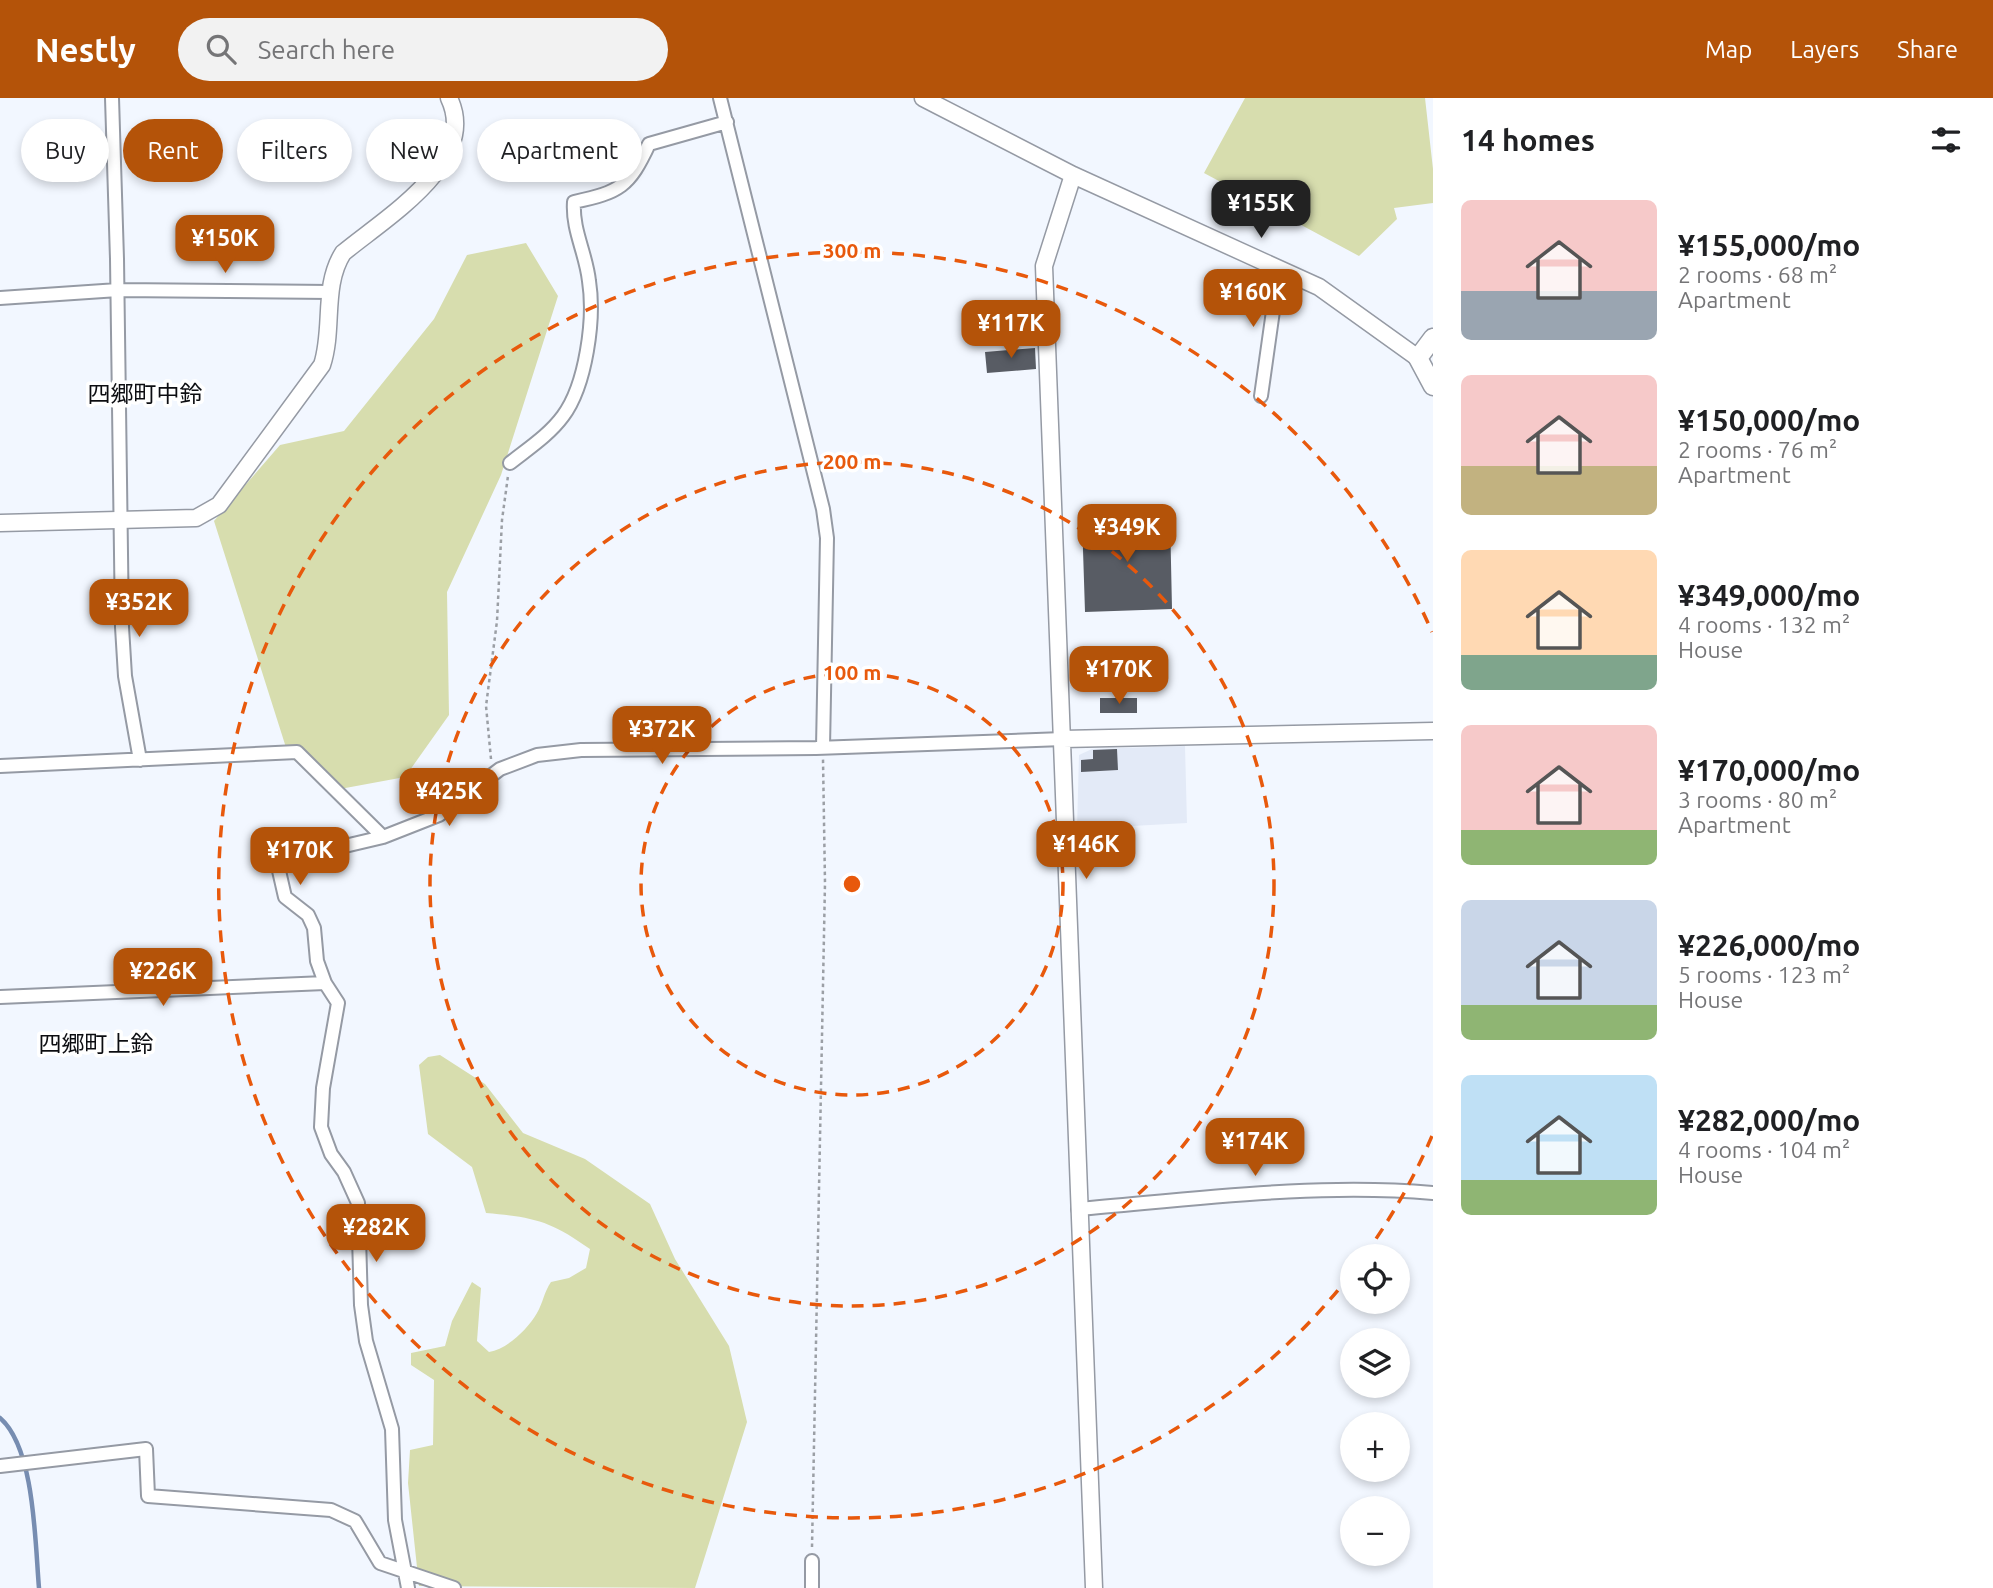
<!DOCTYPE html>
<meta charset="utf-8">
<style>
:root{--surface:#fff;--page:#f2f2f2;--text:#202124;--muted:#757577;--accent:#b45309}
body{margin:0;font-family:Ubuntu,"Noto Sans JP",sans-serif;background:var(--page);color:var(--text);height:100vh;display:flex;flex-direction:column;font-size:26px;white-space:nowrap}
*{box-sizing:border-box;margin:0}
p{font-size:23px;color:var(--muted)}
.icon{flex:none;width:38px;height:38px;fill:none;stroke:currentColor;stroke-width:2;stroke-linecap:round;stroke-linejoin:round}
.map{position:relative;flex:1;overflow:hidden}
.details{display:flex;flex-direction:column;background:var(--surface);width:560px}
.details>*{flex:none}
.banner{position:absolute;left:21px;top:21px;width:665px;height:63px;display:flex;gap:14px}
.buttons{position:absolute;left:1340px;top:1146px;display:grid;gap:14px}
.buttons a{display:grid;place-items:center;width:70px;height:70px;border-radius:50%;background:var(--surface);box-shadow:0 4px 10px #0003;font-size:35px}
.price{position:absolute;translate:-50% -60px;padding:0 16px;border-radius:14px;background:var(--accent);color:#fff;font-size:23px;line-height:46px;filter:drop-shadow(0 2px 4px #0008)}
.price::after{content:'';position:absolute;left:50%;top:42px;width:21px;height:16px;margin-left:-10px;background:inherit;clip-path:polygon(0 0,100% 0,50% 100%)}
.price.on{background:#222;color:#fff}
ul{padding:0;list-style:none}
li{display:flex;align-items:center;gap:21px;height:175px;padding:0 28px}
li span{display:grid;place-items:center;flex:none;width:196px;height:140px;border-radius:10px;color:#555}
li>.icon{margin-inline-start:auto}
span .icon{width:84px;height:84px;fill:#fffc;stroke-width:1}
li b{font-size:30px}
h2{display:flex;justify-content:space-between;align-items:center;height:84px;padding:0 28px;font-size:30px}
.tag{padding:0 24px;border-radius:32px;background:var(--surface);box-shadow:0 4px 10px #0003;font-size:24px;line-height:63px}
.tag.on{background:var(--accent);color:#fff}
header{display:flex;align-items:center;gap:42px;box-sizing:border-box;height:98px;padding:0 35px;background:var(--accent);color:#fff}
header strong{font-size:33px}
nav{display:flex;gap:38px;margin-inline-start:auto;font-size:24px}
.search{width:490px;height:63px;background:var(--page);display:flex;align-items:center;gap:18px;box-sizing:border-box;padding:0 24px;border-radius:38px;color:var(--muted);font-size:26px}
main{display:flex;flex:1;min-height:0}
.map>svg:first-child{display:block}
</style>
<header>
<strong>Nestly</strong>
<div class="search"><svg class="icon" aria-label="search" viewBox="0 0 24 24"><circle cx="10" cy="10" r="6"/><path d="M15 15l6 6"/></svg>Search here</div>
<nav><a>Map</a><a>Layers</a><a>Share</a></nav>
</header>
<main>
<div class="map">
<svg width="1433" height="1490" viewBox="0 0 1433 1490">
<rect width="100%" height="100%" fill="#f2f7ff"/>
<path fill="#e3eaf7" d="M1185 648 1187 725 1077 731 1079 657 1092 651Z"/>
<path fill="#d7ddae" d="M1245 0H1425L1433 71V105L1394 110 1397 121 1359 158 1204 75Z
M526 145 558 198 501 377 447 494 449 617 405 679 340 691 289 659 214 423 280 347 344 333 434 221 467 157Z
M440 957 485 986 523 1035 585 1061 650 1106 675 1161 729 1248 747 1324 695 1490 419 1488 408 1385 410 1352 433 1347 434 1282 411 1267V1255L445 1248 452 1223 472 1184 481 1190 477 1243 489 1254C507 1251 527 1232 537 1215 543 1205 544 1194 551 1184L569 1180 586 1170 590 1151C551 1123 534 1119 486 1115L472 1069 428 1036 419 967 428 959Z"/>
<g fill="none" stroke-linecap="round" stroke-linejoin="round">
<path stroke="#778db1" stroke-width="4.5" d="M0 1320C35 1350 35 1445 39 1490"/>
</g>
<path fill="#585c64" d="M1035 250 1036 271 987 275 985 254Z
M1170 418 1172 511 1085 514 1082 421Z
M1100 600H1137V615H1100Z
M1117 651 1118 672 1081 674V662L1093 661V652Z"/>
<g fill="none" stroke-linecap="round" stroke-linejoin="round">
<defs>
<path id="minor" d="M112 0 117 161 122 529 125 578 140 662
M720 0 823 411 827 440 823 649
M0 200 118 192 331 194
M1261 298 1273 213 1270 193 1273 168
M510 365C529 350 549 337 563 318 586 287 595 221 589 183 586 155 572 132 574 104 620 94 629 89 649 46L727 24
M0 668 297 654 383 739
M0 899 325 885
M1078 1111C1196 1101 1315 1085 1433 1095
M0 1368 146 1351 148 1398 331 1412 355 1423 380 1465 454 1490
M812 1463V1490
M408 1490 395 1422 392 1331 366 1243 361 1207 358 1105 344 1074 331 1056 321 1029 323 990 338 905 325 885 317 863 314 830 308 817 285 799 277 764 383 739 439 717 500 671 537 657 581 652 816 650 1063 641"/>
<path id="tertiary" d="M923 0 1073 77 1319 189 1418 260
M1073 77 1044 168 1094 1490
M0 425 196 420 219 407 322 267C334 231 322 188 343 155 385 120 480 64 449 0
M1063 641 1433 633"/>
<path id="secondary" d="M1433 240 1418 260 1433 288"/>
</defs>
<use href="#minor" stroke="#959aa4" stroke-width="16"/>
<use href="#tertiary" stroke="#959aa4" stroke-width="19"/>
<use href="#secondary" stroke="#959aa4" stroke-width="21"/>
<path stroke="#9b9fa5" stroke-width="2.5" stroke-dasharray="3.5 3.5" stroke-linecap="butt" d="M491 661 486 608 497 523 502 422 508 378
M812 1449 825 785 823 661"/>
<use href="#minor" stroke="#fff" stroke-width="12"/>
<use href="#tertiary" stroke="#fff" stroke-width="16"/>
<use href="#secondary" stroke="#fff" stroke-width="18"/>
</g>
<g fill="none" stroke="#e8590c" stroke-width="3.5" stroke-dasharray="12 9">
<circle cx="852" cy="786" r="211"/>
<circle cx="852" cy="786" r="422"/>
<path d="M1432 1038A633 633 0 0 1 1364 1158M1351 1176A633 633 0 1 1 1432 534"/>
</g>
<g text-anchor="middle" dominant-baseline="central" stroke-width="7" stroke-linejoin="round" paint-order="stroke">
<g font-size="23" fill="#0c0d11" stroke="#fff">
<text x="145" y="295">四郷町中鈴</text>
<text x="96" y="945">四郷町上鈴</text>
</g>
</g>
<circle cx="852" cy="786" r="10" fill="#e8590c" stroke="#fff" stroke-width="3.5"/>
<g font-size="21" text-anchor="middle" font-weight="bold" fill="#e8590c" stroke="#fff" stroke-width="7" stroke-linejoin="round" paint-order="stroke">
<text x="852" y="160">300 m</text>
<text x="852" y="371">200 m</text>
<text x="852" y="582">100 m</text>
</g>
</svg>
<div class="buttons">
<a><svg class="icon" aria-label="locate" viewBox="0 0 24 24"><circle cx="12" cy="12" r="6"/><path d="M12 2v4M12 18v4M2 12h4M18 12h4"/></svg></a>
<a><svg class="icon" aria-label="layers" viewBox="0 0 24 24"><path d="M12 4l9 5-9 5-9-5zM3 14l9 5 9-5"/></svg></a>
<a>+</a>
<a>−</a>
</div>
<b class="price on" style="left:1261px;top:142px">¥155K</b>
<b class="price" style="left:225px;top:177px">¥150K</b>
<b class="price" style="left:1253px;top:231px">¥160K</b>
<b class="price" style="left:1011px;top:262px">¥117K</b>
<b class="price" style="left:1127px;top:466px">¥349K</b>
<b class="price" style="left:139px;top:541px">¥352K</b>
<b class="price" style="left:1119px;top:608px">¥170K</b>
<b class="price" style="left:662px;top:668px">¥372K</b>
<b class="price" style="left:449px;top:730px">¥425K</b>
<b class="price" style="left:1086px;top:783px">¥146K</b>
<b class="price" style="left:300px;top:789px">¥170K</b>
<b class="price" style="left:163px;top:910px">¥226K</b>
<b class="price" style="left:1255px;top:1080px">¥174K</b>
<b class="price" style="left:376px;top:1166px">¥282K</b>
<div class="banner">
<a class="tag">Buy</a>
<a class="tag on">Rent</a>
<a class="tag">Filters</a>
<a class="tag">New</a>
<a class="tag">Apartment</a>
</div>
</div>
<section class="details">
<h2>14 homes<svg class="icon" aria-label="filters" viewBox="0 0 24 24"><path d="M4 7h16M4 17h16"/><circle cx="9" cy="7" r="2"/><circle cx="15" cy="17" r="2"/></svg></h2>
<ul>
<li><span style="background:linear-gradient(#f6c9c9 65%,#9aa5b1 0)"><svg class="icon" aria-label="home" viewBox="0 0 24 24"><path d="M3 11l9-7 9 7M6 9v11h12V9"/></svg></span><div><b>¥155,000/mo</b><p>2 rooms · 68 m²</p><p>Apartment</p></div></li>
<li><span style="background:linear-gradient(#f6c9c9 65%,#c2b280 0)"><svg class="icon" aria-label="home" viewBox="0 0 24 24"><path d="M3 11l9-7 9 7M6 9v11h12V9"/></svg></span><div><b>¥150,000/mo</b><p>2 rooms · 76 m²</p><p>Apartment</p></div></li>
<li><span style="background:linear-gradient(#ffd9b3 75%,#7fa58c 0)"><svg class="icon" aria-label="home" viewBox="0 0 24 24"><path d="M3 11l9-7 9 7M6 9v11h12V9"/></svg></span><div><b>¥349,000/mo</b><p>4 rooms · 132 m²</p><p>House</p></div></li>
<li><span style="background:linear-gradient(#f6c9c9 75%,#8fb573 0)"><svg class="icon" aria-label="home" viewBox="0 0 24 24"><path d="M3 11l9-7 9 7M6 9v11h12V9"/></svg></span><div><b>¥170,000/mo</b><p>3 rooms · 80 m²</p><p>Apartment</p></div></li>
<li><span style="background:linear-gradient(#c9d6e8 75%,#8fb573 0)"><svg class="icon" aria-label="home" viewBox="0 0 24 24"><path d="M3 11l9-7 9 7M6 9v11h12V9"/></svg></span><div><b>¥226,000/mo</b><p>5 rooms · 123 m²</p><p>House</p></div></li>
<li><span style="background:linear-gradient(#bfe0f5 75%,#8fb573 0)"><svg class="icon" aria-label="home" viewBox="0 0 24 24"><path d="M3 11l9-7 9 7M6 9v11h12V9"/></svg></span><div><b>¥282,000/mo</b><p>4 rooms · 104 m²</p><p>House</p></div></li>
</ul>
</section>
</main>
